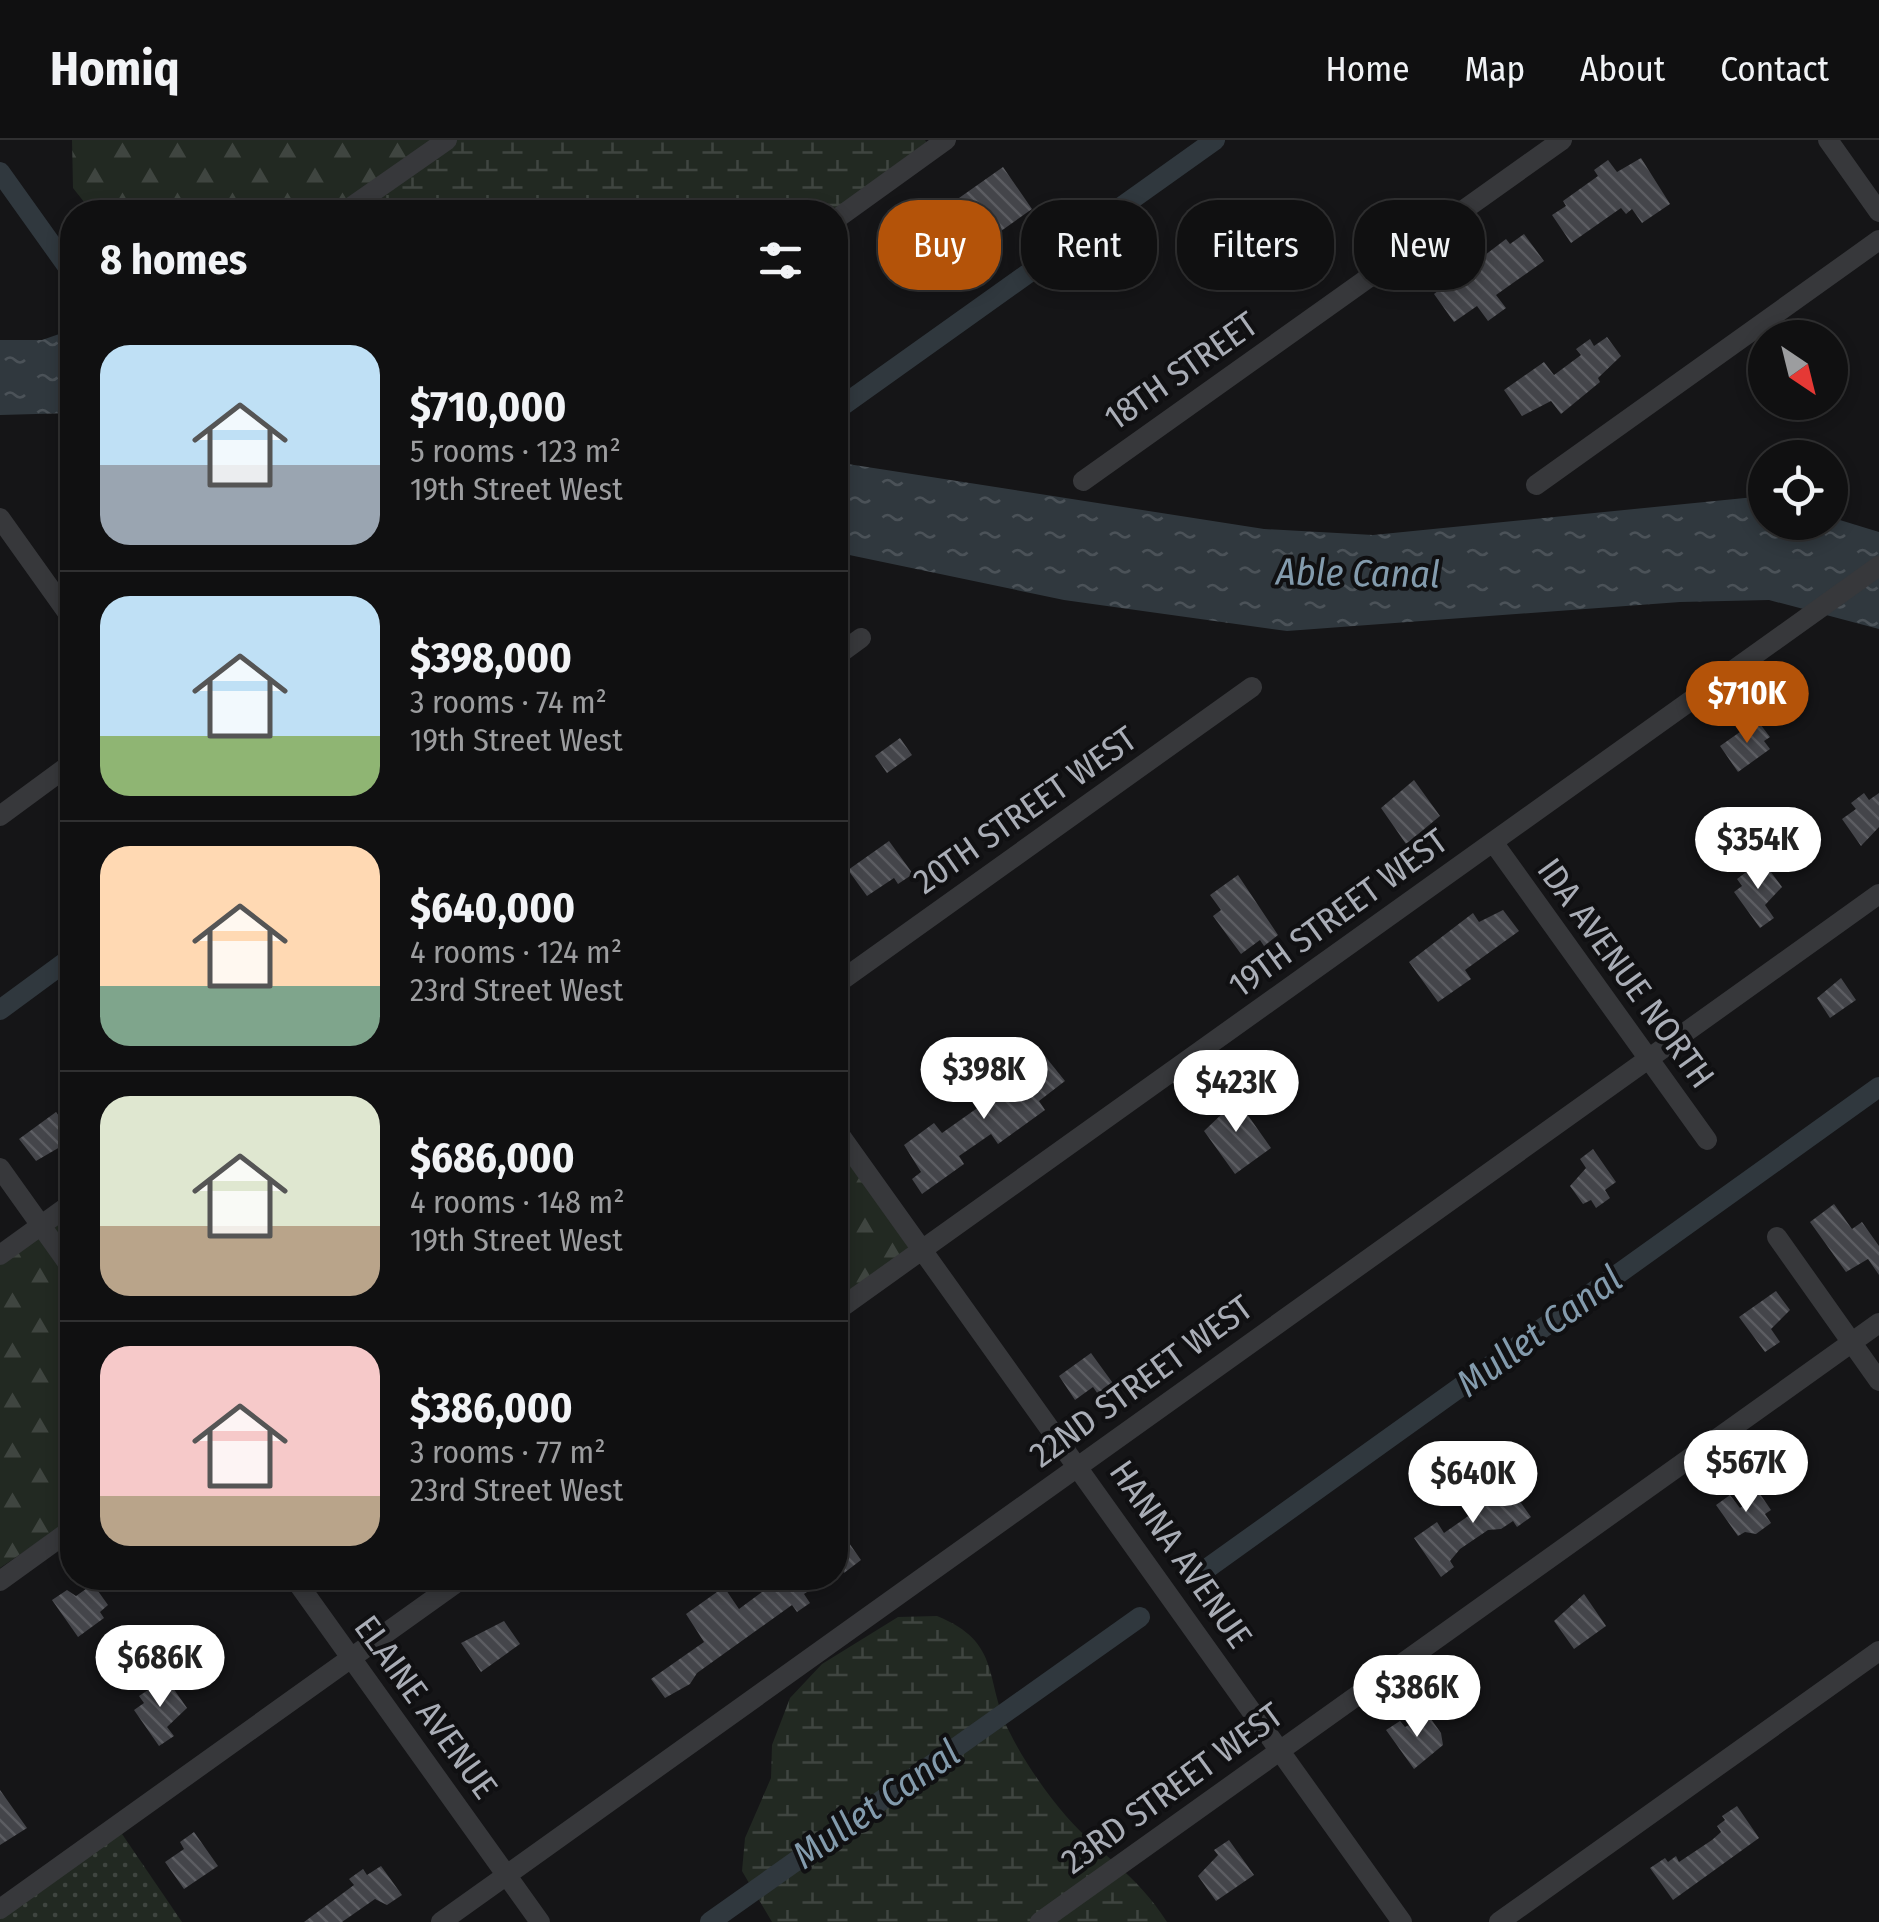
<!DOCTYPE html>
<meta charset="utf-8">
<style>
:root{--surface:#101011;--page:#1e1e1f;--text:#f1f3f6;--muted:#9c9d9f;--line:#303031;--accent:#b45309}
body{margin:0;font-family:"Fira Sans Condensed",sans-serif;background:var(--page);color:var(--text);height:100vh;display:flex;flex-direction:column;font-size:38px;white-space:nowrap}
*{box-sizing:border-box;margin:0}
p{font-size:32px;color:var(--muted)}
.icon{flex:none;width:55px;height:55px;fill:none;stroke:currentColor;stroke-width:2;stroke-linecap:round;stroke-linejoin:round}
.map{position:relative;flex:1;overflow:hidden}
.details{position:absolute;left:60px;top:60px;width:788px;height:1390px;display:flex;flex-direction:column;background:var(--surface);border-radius:40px;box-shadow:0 5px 15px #0003,0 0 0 2px var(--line)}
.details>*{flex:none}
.banner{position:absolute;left:878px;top:60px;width:850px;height:90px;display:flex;gap:20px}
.needle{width:65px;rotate:145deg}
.fabs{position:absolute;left:1748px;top:180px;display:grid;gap:20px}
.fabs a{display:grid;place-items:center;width:100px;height:100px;border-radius:50%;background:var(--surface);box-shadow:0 5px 15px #0003,0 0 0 2px var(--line);font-size:50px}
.price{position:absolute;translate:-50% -85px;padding:0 22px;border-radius:35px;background:#fff;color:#222;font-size:32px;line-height:65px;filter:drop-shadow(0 2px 5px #0008)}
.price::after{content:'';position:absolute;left:50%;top:60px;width:30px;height:22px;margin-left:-15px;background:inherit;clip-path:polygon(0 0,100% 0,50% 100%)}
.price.on{background:var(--accent);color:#fff}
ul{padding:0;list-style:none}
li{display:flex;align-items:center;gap:30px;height:250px;padding:0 40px}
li+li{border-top:2px solid var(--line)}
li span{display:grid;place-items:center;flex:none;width:280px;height:200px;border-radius:30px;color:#555}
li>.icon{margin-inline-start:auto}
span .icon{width:120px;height:120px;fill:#fffc;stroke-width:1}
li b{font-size:42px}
h2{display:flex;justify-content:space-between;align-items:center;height:120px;padding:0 40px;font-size:42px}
.chip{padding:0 35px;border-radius:40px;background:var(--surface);box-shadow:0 5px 15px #0003,0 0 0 2px var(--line);font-size:35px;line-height:90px}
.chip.on{background:var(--accent);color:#fff}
header{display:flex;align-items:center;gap:60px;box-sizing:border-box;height:140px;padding:0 50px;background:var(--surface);border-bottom:2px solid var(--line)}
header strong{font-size:48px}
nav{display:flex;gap:55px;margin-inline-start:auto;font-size:35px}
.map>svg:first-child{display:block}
</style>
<header>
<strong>Homiq</strong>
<nav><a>Home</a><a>Map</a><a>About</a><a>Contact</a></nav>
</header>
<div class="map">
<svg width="1879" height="1782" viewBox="0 0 1879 1782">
<defs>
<pattern id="grass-dots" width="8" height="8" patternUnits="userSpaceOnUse" patternTransform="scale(2.5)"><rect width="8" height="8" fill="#222922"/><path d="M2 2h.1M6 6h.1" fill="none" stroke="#3f4540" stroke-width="1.8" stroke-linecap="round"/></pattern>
<pattern id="forest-firs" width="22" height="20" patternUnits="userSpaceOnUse" patternTransform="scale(2.5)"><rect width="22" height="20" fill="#222922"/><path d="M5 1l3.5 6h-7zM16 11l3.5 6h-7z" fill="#3f4540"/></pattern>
<pattern id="wetland-marsh" width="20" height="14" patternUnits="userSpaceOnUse" patternTransform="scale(2.5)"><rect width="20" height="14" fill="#222922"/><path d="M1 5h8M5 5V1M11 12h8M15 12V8" fill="none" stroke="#3f4540"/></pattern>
<pattern id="water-ripples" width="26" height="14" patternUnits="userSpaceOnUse" patternTransform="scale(2.5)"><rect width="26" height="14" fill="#30383e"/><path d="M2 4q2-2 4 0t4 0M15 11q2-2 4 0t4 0" fill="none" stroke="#4b5258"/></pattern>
<pattern id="building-back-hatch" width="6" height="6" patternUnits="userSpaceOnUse" patternTransform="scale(2.5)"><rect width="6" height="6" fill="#44454a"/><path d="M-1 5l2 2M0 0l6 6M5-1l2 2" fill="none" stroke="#5c5d62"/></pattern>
</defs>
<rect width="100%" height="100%" fill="#151517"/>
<path fill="url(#grass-dots)" d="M120 1691 182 1782H0V1776Z"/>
<path fill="url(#forest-firs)" d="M72 0H447L344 72H203L184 62 151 72H92L73 48Z
M835 995 916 1111 835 1163Z
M72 1059V1379L0 1428V1110Z"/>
<path fill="url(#wetland-marsh)" d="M447 0H925L936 15 835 92V72H380L369 56Z
M937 1476C1003 1503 983 1539 1010 1593 1024 1621 1046 1653 1066 1676 1101 1716 1136 1733 1167 1782H772L742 1731 745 1698 771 1638 772 1605 790 1558 822 1524 898 1477Z"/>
<path fill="url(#water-ripples)" d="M65 192H72V273L0 275V200H42Z
M835 322 1264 389 1373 395 1765 356V382H1830V377L1879 392V489L1769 460 1680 462 1287 491 1064 460 835 412Z"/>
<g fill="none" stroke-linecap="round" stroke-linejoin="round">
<path stroke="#30383e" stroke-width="20" d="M0 32 72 133
M835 271 1215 0
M0 870 72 817
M1198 1435 1879 947
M710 1782 1140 1477"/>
</g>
<path fill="url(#building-back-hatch)" d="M1641 18 1670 64 1642 83 1632 69 1626 74 1621 68 1571 103 1552 75 1566 66 1563 61 1598 36 1594 30 1608 20 1617 32Z
M1003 27 1032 69 1001 91 996 84 984 92 959 58Z
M1524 94 1544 121 1496 155 1506 168 1488 181 1477 166 1454 182 1434 154 1506 99 1510 104Z
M1607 197 1621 216 1598 238 1600 242 1561 274 1551 261 1522 276 1504 250 1544 222 1554 235 1581 215 1576 209 1590 199 1594 206Z
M1757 580 1770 597 1764 601 1770 609 1738 632 1720 606Z
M900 598 912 615 887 633 875 616Z
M1414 640 1440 676 1406 704 1381 668Z
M1864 653 1869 660 1879 653V687L1861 706 1842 679 1856 669 1851 663Z
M889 701 913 734 898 744 894 738 867 756 848 730Z
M1762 720 1782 747 1765 765 1774 778 1760 788 1734 752 1742 746 1737 739Z
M1238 735 1278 795 1264 806 1260 800 1241 814 1213 776 1221 770 1210 755Z
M1503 770 1519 791 1465 830 1471 839 1438 862 1409 822 1473 773 1479 782Z
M1841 838 1856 860 1830 878 1817 858Z
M1040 910 1065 941 1039 961 1045 970 998 1004 991 994 959 1016 964 1024 922 1054 912 1039 921 1032 904 1005 934 983 942 993 1007 947 1015 939 1010 932Z
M1230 950 1271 1008 1235 1034 1204 991 1224 972 1215 960Z
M56 972 72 995V1024L60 1007 36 1021 19 999Z
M1593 1009 1616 1042 1605 1050 1610 1058 1596 1068 1591 1060 1583 1064 1570 1046 1586 1028 1580 1019Z
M1834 1064 1852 1089 1862 1082 1879 1106V1135L1868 1119 1846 1132 1810 1082Z
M1776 1151 1790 1170 1771 1189 1780 1202 1765 1212 1739 1177Z
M1091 1213 1115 1246 1100 1257 1093 1247 1075 1260 1059 1236Z
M1504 1339 1531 1377 1517 1387 1513 1381 1501 1389 1488 1390 1460 1409 1450 1421 1454 1427 1441 1437 1414 1398 1437 1382 1444 1393 1474 1372 1469 1364Z
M1760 1354 1771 1370 1765 1374 1771 1383 1756 1394 1745 1392 1738 1396 1716 1365 1730 1355 1740 1368Z
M835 1383 861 1420 844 1433 841 1428 835 1432Z
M771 1438H827L804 1454 810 1463 797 1472 792 1465 697 1533 690 1544 665 1558 651 1539 704 1502 686 1474 724 1447 739 1469 766 1449 763 1443Z
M93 1444 108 1465 100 1472 104 1478 78 1497 52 1460 67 1450 76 1456Z
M1584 1454 1606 1486 1574 1509 1554 1481Z
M504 1481 520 1504 481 1532 461 1503Z
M166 1538 187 1568 167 1587 174 1596 159 1606 134 1570 144 1563 139 1556Z
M1428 1575 1441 1593 1443 1605 1414 1629 1386 1590 1400 1581 1405 1587Z
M0 1650 27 1688 0 1705Z
M1737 1666 1759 1698 1673 1760 1650 1728 1665 1718 1668 1722 1676 1716 1679 1722 1712 1700 1721 1692 1717 1686 1725 1680 1722 1676Z
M194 1692 218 1726 184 1749 165 1722 184 1709 180 1702Z
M1229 1700 1254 1735 1216 1761 1198 1736 1218 1715 1214 1710Z
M381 1726 402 1755 387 1765 375 1759 342 1782H304L354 1745 349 1739 363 1729 367 1735Z"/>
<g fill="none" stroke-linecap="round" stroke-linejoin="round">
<path stroke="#37383b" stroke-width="20" d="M1828 0 1879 72
M344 72 447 0
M835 80 946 0
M1083 341 1562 0
M1536 345 1879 100
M0 378 72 479
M835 517 861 498
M0 676 72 623
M1493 702 1707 1000
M835 845 1252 547
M835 988 1402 1782
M0 1028 72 1129
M1777 1097 1879 1241
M0 1115 72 1063
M835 1172 1879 426
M294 1438 540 1782
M0 1441 72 1389
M0 1769 463 1438
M441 1782 1879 754
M1040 1782 1879 1183
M1499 1782 1879 1511"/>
</g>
<g text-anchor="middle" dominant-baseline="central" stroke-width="8" stroke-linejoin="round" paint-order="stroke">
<g font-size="35" fill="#a9adb6" stroke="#101012">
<text transform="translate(1181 231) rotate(-35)">18TH STREET</text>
<text transform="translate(1025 670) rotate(-35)">20TH STREET WEST</text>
<text transform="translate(1338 773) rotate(-36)">19TH STREET WEST</text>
<text transform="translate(1626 833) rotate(54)">IDA AVENUE NORTH</text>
<text transform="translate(1141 1241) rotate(-36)">22ND STREET WEST</text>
<text transform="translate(1181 1414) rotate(55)">HANNA AVENUE</text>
<text transform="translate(426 1567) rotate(54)">ELAINE AVENUE</text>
<text transform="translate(1172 1648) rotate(-36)">23RD STREET WEST</text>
</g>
<g font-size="38" font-style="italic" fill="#839bad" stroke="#101012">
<text transform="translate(1358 433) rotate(1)">Able Canal</text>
<text transform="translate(1539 1191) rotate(-36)">Mullet Canal</text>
<text transform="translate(876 1664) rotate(-35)">Mullet Canal</text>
</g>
</g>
</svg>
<div class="fabs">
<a><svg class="needle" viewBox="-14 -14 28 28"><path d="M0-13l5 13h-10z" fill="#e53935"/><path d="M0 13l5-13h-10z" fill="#9c9d9f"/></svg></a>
<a><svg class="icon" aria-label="locate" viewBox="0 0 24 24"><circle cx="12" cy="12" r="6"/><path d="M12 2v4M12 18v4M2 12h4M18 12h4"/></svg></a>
</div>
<b class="price on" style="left:1747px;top:606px">$710K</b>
<b class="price" style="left:1758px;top:752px">$354K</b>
<b class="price" style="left:984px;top:982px">$398K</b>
<b class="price" style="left:1236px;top:995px">$423K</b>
<b class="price" style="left:1746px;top:1375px">$567K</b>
<b class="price" style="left:1473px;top:1386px">$640K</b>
<b class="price" style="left:160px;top:1570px">$686K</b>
<b class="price" style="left:1417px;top:1600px">$386K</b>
<div class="banner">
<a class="chip on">Buy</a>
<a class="chip">Rent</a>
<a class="chip">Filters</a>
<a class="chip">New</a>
</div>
<section class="details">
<h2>8 homes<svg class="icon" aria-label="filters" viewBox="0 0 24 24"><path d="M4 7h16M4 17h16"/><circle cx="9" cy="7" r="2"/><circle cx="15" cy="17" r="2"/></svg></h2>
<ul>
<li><span style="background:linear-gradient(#bfe0f5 60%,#9aa5b1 0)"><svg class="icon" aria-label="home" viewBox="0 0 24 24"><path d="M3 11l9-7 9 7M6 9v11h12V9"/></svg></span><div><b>$710,000</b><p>5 rooms · 123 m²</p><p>19th Street West</p></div></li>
<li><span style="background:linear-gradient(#bfe0f5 70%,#8fb573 0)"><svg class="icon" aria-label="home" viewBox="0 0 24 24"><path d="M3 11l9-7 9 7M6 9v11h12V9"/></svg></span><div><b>$398,000</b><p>3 rooms · 74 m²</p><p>19th Street West</p></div></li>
<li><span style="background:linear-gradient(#ffd9b3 70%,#7fa58c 0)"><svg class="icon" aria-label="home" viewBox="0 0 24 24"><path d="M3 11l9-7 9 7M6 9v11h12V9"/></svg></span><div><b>$640,000</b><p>4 rooms · 124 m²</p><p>23rd Street West</p></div></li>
<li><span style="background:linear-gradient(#dfe7d0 65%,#b9a48a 0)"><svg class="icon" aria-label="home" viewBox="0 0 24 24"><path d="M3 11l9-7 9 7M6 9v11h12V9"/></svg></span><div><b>$686,000</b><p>4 rooms · 148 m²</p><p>19th Street West</p></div></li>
<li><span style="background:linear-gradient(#f6c9c9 75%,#b9a48a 0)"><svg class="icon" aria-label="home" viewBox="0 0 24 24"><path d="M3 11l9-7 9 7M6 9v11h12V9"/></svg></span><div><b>$386,000</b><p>3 rooms · 77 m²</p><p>23rd Street West</p></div></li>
</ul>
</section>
</div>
